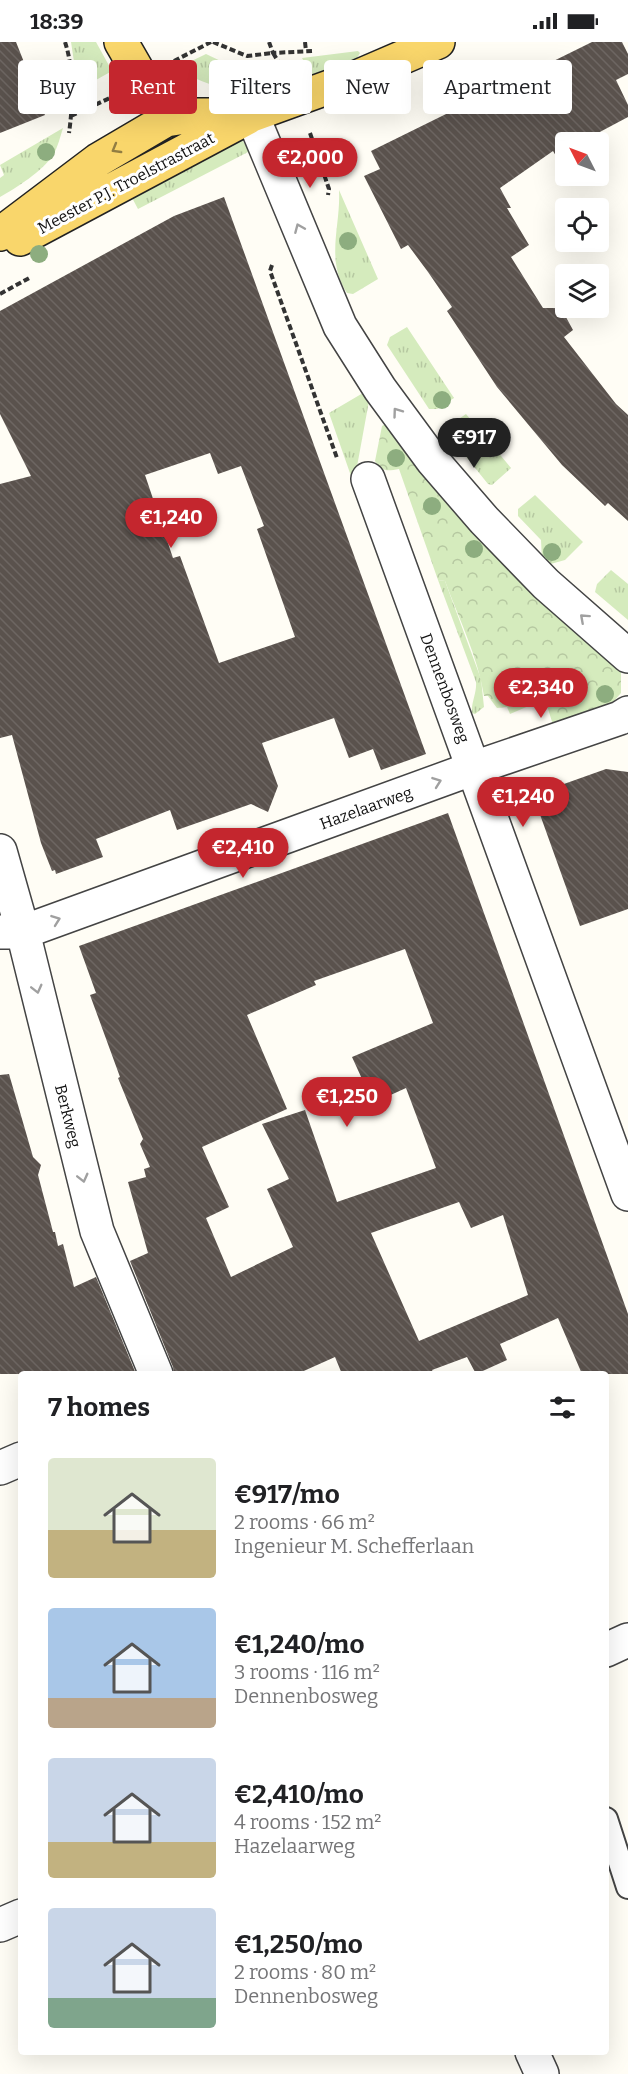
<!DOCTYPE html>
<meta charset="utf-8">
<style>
:root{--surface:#fff;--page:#f6f6f6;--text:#202124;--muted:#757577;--accent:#c4262e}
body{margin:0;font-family:Bitter,serif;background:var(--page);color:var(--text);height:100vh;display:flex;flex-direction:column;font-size:22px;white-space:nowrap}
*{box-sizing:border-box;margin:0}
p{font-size:20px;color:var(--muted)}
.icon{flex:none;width:33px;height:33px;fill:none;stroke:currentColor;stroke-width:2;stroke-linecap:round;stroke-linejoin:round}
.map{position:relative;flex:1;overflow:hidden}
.sheet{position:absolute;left:18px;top:1329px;width:591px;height:684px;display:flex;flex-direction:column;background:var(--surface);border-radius:6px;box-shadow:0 6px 24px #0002}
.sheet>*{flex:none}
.banner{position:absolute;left:18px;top:18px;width:592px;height:54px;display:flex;gap:12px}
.needle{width:39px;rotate:312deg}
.controls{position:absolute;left:555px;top:90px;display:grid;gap:12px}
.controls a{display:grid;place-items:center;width:54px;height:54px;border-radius:6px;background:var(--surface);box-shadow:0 6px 24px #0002;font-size:30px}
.price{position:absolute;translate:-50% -51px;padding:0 14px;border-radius:21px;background:var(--accent);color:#fff;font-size:20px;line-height:39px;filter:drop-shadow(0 2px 3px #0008)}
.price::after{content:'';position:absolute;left:50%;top:36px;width:18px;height:14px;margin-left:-9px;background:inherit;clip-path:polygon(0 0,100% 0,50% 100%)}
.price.active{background:#222;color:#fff}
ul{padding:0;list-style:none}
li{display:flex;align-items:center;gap:18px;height:150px;padding:0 30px}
li span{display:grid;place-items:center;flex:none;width:168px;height:120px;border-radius:6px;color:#555}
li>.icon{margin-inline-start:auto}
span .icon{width:72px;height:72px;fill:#fffc;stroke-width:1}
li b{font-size:26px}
h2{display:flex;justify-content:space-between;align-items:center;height:72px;padding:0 30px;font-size:26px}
.tag{padding:0 21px;border-radius:6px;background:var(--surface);box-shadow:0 6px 24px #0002;font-size:21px;line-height:54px}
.tag.active{background:var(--accent);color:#fff}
.status{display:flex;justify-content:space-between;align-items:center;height:42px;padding:0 30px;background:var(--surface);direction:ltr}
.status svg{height:16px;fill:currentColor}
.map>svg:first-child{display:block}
</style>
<div class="status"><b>18:39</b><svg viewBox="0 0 49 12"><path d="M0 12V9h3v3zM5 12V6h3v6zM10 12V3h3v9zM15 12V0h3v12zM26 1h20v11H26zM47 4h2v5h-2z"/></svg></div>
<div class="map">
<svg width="628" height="2032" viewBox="0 0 628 2032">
<defs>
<pattern id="grass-tufts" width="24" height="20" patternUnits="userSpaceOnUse" patternTransform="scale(1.5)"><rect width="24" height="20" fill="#d5ebbd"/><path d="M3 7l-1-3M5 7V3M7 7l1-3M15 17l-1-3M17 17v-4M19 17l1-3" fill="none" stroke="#b6c8a1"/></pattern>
<pattern id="park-crowns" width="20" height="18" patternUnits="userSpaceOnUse" patternTransform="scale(1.5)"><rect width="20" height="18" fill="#d5ebbd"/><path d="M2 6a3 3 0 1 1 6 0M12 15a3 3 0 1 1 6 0" fill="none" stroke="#b6c8a1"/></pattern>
<pattern id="building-back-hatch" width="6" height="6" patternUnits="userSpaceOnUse" patternTransform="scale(1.5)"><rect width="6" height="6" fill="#5a524d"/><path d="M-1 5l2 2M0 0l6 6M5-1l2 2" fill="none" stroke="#6d6662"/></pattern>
</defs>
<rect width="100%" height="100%" fill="#fffdf5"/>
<path fill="url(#grass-tufts)" d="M71 0H96L112 29 80 47 78 46Z
M358 9 360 11 357 16 311 33 302 16Z
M206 12 227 22 273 30 278 42C234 54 215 46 175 27Z
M63 86C60 95 58 105 53 113 43 129 16 146 0 155V136L4 133 0 123Z
M237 96 242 98 250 109 138 167 130 152Z
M339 148 378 237 353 252 347 251C325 218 341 184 339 148Z
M407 285 454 356 437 367H429L387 303 390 295Z
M363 351H366L369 359 356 430 351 434 329 371Z
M466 372 511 426 492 443 488 442 447 391V385Z
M535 453 583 500 565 518 547 523 542 518 541 498 518 474V467Z
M611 528 628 542V578L595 550 597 542Z
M438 538 445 539 481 637 484 665 475 672 472 671C471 660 477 651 476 640Z"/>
<path fill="url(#park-crowns)" d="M387 381 621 628V651L613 660 553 683 545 657 510 672 507 665 497 666 488 654H484C478 615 459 577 445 539L438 538 399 427C387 429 382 430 375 419L382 384Z"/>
<path fill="url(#building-back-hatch)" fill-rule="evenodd" d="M0 0H16L45 73 0 91Z
M592 0H622L628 12V32L616 38 628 63V75L581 100H566V109L556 114 553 109 500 146 511 166H507L529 203 511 215 543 266H561L573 288 564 295 616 362 628 373V479L608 461 605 464 562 423 497 345 447 269 452 265 428 230 408 203 401 207 364 134 380 127 371 109Z
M224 155 426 712 381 728 373 707 349 716 334 676 262 701 278 744 268 770 251 762 177 788 170 768 96 797 103 815 56 832 55 828 52 829 41 801 12 693 0 696V442L31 434 0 372V269L174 174ZM210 411 218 432 241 424 264 484 257 487 295 595 219 621 180 514 173 516 145 433Z
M606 727 628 730V867L580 884 533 753Z
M448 771 628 1272V1332H582L558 1276 500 1302 507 1318 476 1332 467 1315 432 1328 434 1332H342L335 1315 297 1332H174L173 1325 130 1219 148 1211 128 1140 146 1135 144 1127 150 1125 140 1102 143 1097 118 1036 120 1035 90 953 96 951 79 904ZM405 907 433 981 352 1015 373 1061 406 1046 436 1126 337 1160 305 1068 262 1082 289 1137 267 1147 293 1205 231 1235 206 1176 229 1165 202 1105 287 1067 247 973 316 943 314 939ZM459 1160 471 1186 503 1173 528 1253 419 1299 371 1191Z
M9 1032 33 1115 41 1123 38 1133 53 1190H55L58 1204 63 1202 74 1245 96 1235 136 1332H0V1033Z"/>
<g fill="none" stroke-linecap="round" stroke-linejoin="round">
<defs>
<path id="lane" d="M606 1777 628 1845"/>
<path id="street" d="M252 73 340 284 380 347 433 419 484 478 546 542 628 614
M368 437 628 1152
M0 809 23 890 97 1189 156 1332
M0 890H23L474 726 620 676 628 671
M0 1426 21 1417
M606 1608 628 1598
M0 1883 21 1874
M532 2010 542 2032"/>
<path id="primary" d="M121 0 166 78
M0 192 98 118 166 78 197 73H252L357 35 438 0
M20 197 247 76"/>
</defs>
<use href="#lane" stroke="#444" stroke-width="26"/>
<use href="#street" stroke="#444" stroke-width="36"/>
<use href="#primary" stroke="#222" stroke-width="36"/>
<path stroke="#333" stroke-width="4" stroke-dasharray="6 3" stroke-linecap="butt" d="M65 0C74 27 73 63 69 91
M213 0 247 14 273 11 281 24
M269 0 273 11 312 9
M305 0 306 9
M174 19 211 0
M71 74 110 56
M310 91 329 147 328 153
M272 223 270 229 337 416
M0 252 31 235"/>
<use href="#lane" stroke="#fff" stroke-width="22"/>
<use href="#street" stroke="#fff" stroke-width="33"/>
<use href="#primary" stroke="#f9d66b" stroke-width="33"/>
</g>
<g fill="#8dad7f">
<circle cx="224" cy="31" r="9"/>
<circle cx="46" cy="110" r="9"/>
<circle cx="348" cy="199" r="9"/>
<circle cx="39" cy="212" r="9"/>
<circle cx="442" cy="358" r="9"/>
<circle cx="396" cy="416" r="9"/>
<circle cx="432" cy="464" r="9"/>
<circle cx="474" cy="507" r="9"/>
<circle cx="552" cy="510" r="9"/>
<circle cx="605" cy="652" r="9"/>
</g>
<defs><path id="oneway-chevron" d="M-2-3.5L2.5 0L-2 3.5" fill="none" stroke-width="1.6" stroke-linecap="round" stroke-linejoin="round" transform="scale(1.5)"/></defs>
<use stroke="#917d42" href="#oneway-chevron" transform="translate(116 107) rotate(150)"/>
<g stroke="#a0a0a0">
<use href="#oneway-chevron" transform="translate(299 186) rotate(-113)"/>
<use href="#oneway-chevron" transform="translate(397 370) rotate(-126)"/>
<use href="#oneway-chevron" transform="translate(584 576) rotate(-138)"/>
<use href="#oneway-chevron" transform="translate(437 740) rotate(-20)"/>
<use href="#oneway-chevron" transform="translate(56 878) rotate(-20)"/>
<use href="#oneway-chevron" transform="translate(37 947) rotate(76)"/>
<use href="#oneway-chevron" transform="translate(83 1136) rotate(76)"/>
</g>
<g text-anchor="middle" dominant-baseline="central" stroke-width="6" stroke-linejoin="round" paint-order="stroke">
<g font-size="16" fill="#111" stroke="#fff">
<text transform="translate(126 141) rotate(-28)">Meester P.J. Troelstrastraat</text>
<text transform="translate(445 646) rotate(70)">Dennenbosweg</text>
<text transform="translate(366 766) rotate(-20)">Hazelaarweg</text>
<text transform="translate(68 1074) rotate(76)">Berkweg</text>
</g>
</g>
</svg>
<div class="controls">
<a><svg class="needle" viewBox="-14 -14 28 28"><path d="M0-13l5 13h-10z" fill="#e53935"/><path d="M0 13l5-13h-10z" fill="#757577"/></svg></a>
<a><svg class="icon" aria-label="locate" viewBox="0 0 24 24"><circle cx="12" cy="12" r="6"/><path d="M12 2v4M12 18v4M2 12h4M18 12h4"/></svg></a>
<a><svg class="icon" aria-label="layers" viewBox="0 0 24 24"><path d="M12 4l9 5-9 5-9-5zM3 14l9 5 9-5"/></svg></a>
</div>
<b class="price" style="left:310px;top:147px">€2,000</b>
<b class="price active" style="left:474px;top:427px">€917</b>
<b class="price" style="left:171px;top:507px">€1,240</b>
<b class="price" style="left:541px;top:677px">€2,340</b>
<b class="price" style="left:523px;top:786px">€1,240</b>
<b class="price" style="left:243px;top:837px">€2,410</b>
<b class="price" style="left:347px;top:1086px">€1,250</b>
<div class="banner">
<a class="tag">Buy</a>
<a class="tag active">Rent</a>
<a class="tag">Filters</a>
<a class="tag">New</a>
<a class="tag">Apartment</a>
</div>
<section class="sheet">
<h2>7 homes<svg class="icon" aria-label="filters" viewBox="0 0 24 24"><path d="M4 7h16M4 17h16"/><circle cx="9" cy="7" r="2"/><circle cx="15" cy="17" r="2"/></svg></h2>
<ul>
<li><span style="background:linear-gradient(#dfe7d0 60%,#c2b280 0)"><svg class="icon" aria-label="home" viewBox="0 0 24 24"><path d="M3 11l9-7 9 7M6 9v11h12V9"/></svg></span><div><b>€917/mo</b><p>2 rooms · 66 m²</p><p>Ingenieur M. Schefferlaan</p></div></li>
<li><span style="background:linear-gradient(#a9c7e8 75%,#b9a48a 0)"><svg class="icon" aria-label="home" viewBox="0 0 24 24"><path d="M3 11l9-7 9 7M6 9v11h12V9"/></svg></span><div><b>€1,240/mo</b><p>3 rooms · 116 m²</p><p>Dennenbosweg</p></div></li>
<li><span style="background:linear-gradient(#c9d6e8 70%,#c2b280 0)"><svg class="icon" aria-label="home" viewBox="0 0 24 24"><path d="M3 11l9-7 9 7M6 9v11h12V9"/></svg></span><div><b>€2,410/mo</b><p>4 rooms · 152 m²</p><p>Hazelaarweg</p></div></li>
<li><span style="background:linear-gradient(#c9d6e8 75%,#7fa58c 0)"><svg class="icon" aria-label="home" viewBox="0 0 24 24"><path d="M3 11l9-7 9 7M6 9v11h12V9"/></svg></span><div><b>€1,250/mo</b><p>2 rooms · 80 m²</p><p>Dennenbosweg</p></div></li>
</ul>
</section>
</div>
